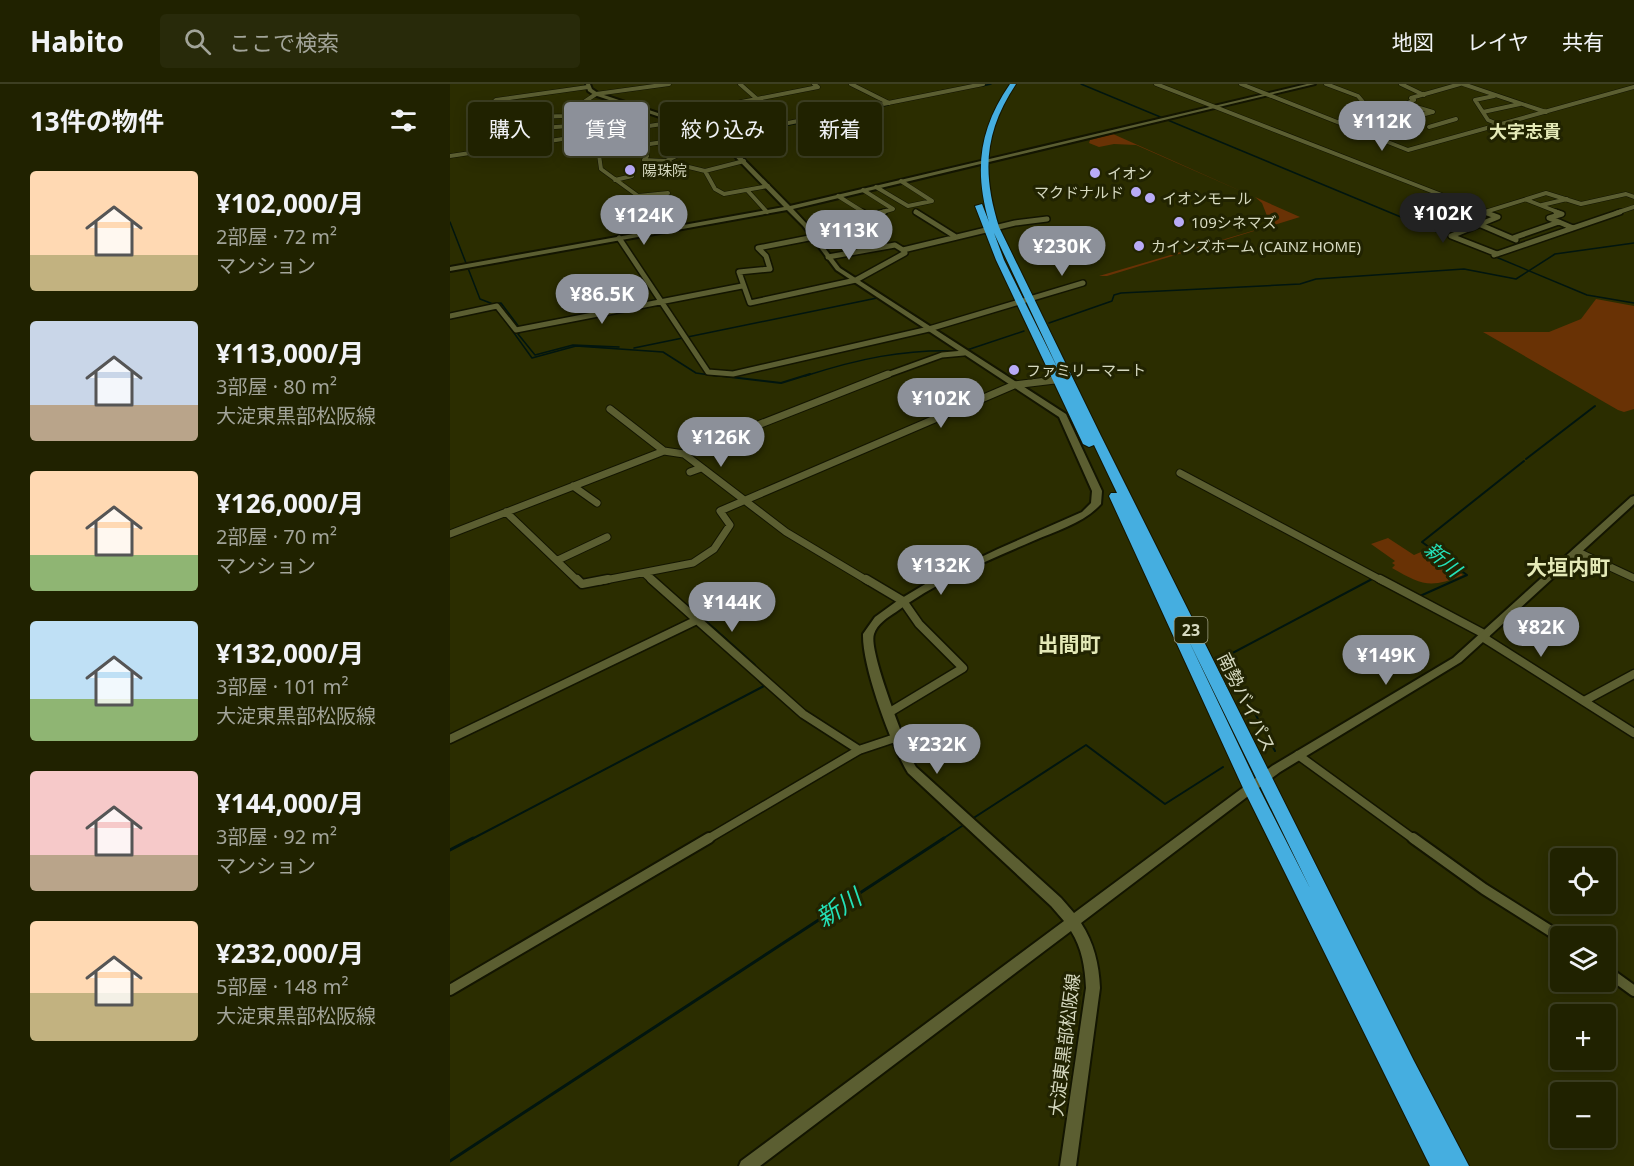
<!DOCTYPE html>
<html lang="ja">
<meta charset="utf-8">
<style>
:root{--surface:#202200;--page:#282a0a;--text:#f1f3f6;--muted:#a2a499;--line:#3d3f22;--accent:#8c9099}
body{margin:0;font-family:"Noto Sans","Noto Sans JP",sans-serif;background:var(--page);color:var(--text);height:100vh;display:flex;flex-direction:column;font-size:22px;white-space:nowrap}
*{box-sizing:border-box;margin:0}
p{font-size:20px;color:var(--muted)}
.icon{flex:none;width:33px;height:33px;fill:none;stroke:currentColor;stroke-width:2;stroke-linecap:round;stroke-linejoin:round}
.map{position:relative;flex:1;overflow:hidden}
.side{display:flex;flex-direction:column;background:var(--surface);width:450px}
.side>*{flex:none}
.top-card{position:absolute;left:18px;top:18px;width:570px;height:54px;display:flex;gap:12px}
.buttons{position:absolute;left:1100px;top:764px;display:grid;gap:12px}
.buttons a{display:grid;place-items:center;width:66px;height:66px;border-radius:6px;background:var(--surface);box-shadow:0 3px 15px #0003,0 0 0 2px var(--line);font-size:30px}
.price{position:absolute;translate:-50% -51px;padding:0 14px;border-radius:21px;background:var(--accent);color:#fff;font-size:20px;line-height:39px;filter:drop-shadow(0 2px 3px #0008)}
.price::after{content:'';position:absolute;left:50%;top:36px;width:18px;height:14px;margin-left:-9px;background:inherit;clip-path:polygon(0 0,100% 0,50% 100%)}
.price.active{background:#222;color:#fff}
ul{padding:0;list-style:none}
li{display:flex;align-items:center;gap:18px;height:150px;padding:0 30px}
li span{display:grid;place-items:center;flex:none;width:168px;height:120px;border-radius:6px;color:#555}
li>.icon{margin-inline-start:auto}
span .icon{width:72px;height:72px;fill:#fffc;stroke-width:1}
li b{font-size:26px}
h2{display:flex;justify-content:space-between;align-items:center;height:72px;padding:0 30px;font-size:26px}
.chip{padding:0 21px;border-radius:6px;background:var(--surface);box-shadow:0 3px 15px #0003,0 0 0 2px var(--line);font-size:21px;line-height:54px}
.chip.active{background:var(--accent);color:#fff}
header{display:flex;align-items:center;gap:36px;box-sizing:border-box;height:84px;padding:0 30px;background:var(--surface);border-bottom:2px solid var(--line)}
header strong{font-size:28px}
nav{display:flex;gap:33px;margin-inline-start:auto;font-size:21px}
.search{width:420px;height:54px;background:var(--page);display:flex;align-items:center;gap:15px;box-sizing:border-box;padding:0 21px;border-radius:6px;color:var(--muted);font-size:22px}
main{display:flex;flex:1;min-height:0}
.map>svg:first-child{display:block}
</style>
<header>
<strong>Habito</strong>
<div class="search"><svg class="icon" aria-label="search" viewBox="0 0 24 24"><circle cx="10" cy="10" r="6"/><path d="M15 15l6 6"/></svg>ここで検索</div>
<nav><a>地図</a><a>レイヤ</a><a>共有</a></nav>
</header>
<main>
<section class="side">
<h2>13件の物件<svg class="icon" aria-label="filters" viewBox="0 0 24 24"><path d="M4 7h16M4 17h16"/><circle cx="9" cy="7" r="2"/><circle cx="15" cy="17" r="2"/></svg></h2>
<ul>
<li><span style="background:linear-gradient(#ffd9b3 70%,#c2b280 0)"><svg class="icon" aria-label="home" viewBox="0 0 24 24"><path d="M3 11l9-7 9 7M6 9v11h12V9"/></svg></span><div><b>¥102,000/月</b><p>2部屋 · 72 m²</p><p>マンション</p></div></li>
<li><span style="background:linear-gradient(#c9d6e8 70%,#b9a48a 0)"><svg class="icon" aria-label="home" viewBox="0 0 24 24"><path d="M3 11l9-7 9 7M6 9v11h12V9"/></svg></span><div><b>¥113,000/月</b><p>3部屋 · 80 m²</p><p>大淀東黒部松阪線</p></div></li>
<li><span style="background:linear-gradient(#ffd9b3 70%,#8fb573 0)"><svg class="icon" aria-label="home" viewBox="0 0 24 24"><path d="M3 11l9-7 9 7M6 9v11h12V9"/></svg></span><div><b>¥126,000/月</b><p>2部屋 · 70 m²</p><p>マンション</p></div></li>
<li><span style="background:linear-gradient(#bfe0f5 65%,#8fb573 0)"><svg class="icon" aria-label="home" viewBox="0 0 24 24"><path d="M3 11l9-7 9 7M6 9v11h12V9"/></svg></span><div><b>¥132,000/月</b><p>3部屋 · 101 m²</p><p>大淀東黒部松阪線</p></div></li>
<li><span style="background:linear-gradient(#f6c9c9 70%,#b9a48a 0)"><svg class="icon" aria-label="home" viewBox="0 0 24 24"><path d="M3 11l9-7 9 7M6 9v11h12V9"/></svg></span><div><b>¥144,000/月</b><p>3部屋 · 92 m²</p><p>マンション</p></div></li>
<li><span style="background:linear-gradient(#ffd9b3 60%,#c2b280 0)"><svg class="icon" aria-label="home" viewBox="0 0 24 24"><path d="M3 11l9-7 9 7M6 9v11h12V9"/></svg></span><div><b>¥232,000/月</b><p>5部屋 · 148 m²</p><p>大淀東黒部松阪線</p></div></li>
</ul>
</section>
<div class="map">
<svg width="1184" height="1082" viewBox="0 0 1184 1082">
<rect width="100%" height="100%" fill="#2b2d00"/>
<path fill="#693205" d="M663 50 802 112 686 61 664 60 649 63 639 59 640 56Z
M805 113 850 133 657 192H649L809 145 819 137 812 119Z
M1146 215 1184 222V325L1174 328 1168 326 1033 248H1099L1131 235Z
M938 454 964 471 978 465 1013 491C980 505 972 501 942 484L945 481 942 479 945 477 921 460Z"/>
<g fill="none" stroke-linecap="round" stroke-linejoin="round">
<path stroke="#01150f" stroke-width="1.5" d="M631 0 999 153
M532 2 541 0
M266 49 334 42 438 21
M0 138 30 215 43 220 51 219 72 247 68 250 85 271 123 261 169 263
M1046 173 1137 211 1184 219
M43 220 82 274 126 262 213 268 246 289 267 292
M599 239 662 217 664 211 671 209 850 200 866 195 1014 185 1066 195 1105 170 1184 159
M184 264 427 214
M514 267 574 247
M355 292C408 275 453 265 509 267"/>
<path stroke="#01150f" stroke-width="2" d="M255 290 331 299 360 290
M1076 375 1145 322
M970 512 1017 491 972 458 1074 377
M238 521 305 581 303 583
M825 667 775 573 924 494
M522 735 636 661 715 720 773 683
M20 756 314 602 298 585
M491 756 515 740"/>
<path stroke="#01150f" stroke-width="3" d="M0 766 23 754
M0 1077 494 754"/>
<defs>
<path id="street-far4" d="M290 0 307 15 281 20 317 42
M401 0 439 19
M706 0 1038 129
M791 0 958 66 1184 3
M876 0 908 12 923 30 889 38
M951 0 974 11
M1013 0 1096 28
M1044 12 1025 16 1038 36 1050 41
M307 15 368 3 364 0
M983 28 956 20 964 16 961 14 1010 0
M1033 28 1070 20
M144 40 171 38 173 27 178 21
M979 43 1006 35
M28 44 55 42 64 34 113 32 146 10 219 0
M261 47 333 40 533 0
M914 48 982 28
M31 49 144 40 150 49
M136 52 149 71 151 85 195 117 210 124V129
M40 66 25 37 46 16 138 3
M160 66 266 50
M149 71 191 70 197 72 194 76 214 77 255 87 265 105 274 110 318 102
M0 72 232 37
M216 77 243 64 247 53
M255 87 294 77
M165 96 182 92
M426 103 458 122 482 117 451 97
M297 106 317 128
M413 106 443 125 429 129
M188 112 218 109
M388 112 415 129
M1077 116 1110 129
M1092 121 1117 115
M466 128 468 129
M1035 128 1096 109 1131 120 1176 110 1184 113
M1166 129 1184 123"/>
<path id="street-far3" d="M210 128V136L215 146
M412 128 419 132 434 128
M466 128 506 153
M1034 128 1048 133 1001 152 1047 170
M1106 128 1112 130 1099 134 1109 138
M1031 141 1066 156
M364 153 308 164 316 172 320 185 289 188 300 219 406 196 455 169 453 166 565 139 597 135
M169 154 258 288 283 290 479 245 633 199
M1063 154 1109 138 1123 144
M1044 171 1170 128
M378 173 445 161 453 166
M0 232 47 222 66 246 292 202
M434 292 492 271 514 269"/>
<path id="street-far2" d="M160 325 214 367 234 370 336 448 418 497
M234 370 438 290
M240 388 251 384
M730 389 933 497
M123 402 147 419
M56 428 128 497
M0 450 214 367
M1128 468 1184 494
M108 476 157 453
M194 489 203 497
M150 497 243 479 264 465 280 441 270 427 564 301 613 295"/>
<path id="street-far1" d="M127 495 132 500 158 495
M201 495 353 630 409 666
M416 495 453 517 469 540 513 584 440 628
M930 495 1036 551
M1034 554 1184 649
M1134 617 1184 590
M0 655 247 536
M848 671 965 756
M256 756 409 666 448 653"/>
<path id="street" d="M963 754 1034 805 1110 853
M1155 886 1184 907
M0 906 259 754"/>
<path id="secondary" d="M136 0H140L142 5 148 9 268 49 340 122 857 0H865L343 125 357 140 390 184 616 330 652 407 651 420C634 439 606 447 583 457 537 477 487 497 446 528 438 533 427 540 424 550 418 566 454 655 462 676L466 683 611 814 624 829 822 682 1003 574 1181 413 1184 412V420L1011 578 830 688 631 839C644 859 649 880 650 904L626 1082H610L636 904C635 883 632 864 621 847L310 1082H289L291 1077 614 837 601 822 458 689C441 661 412 582 413 550L425 533 447 517 477 499 548 465 632 428 641 419 642 407 609 333 386 186 353 142 337 126 0 187V183L334 123 264 51 144 11 138 7Z"/>
<path id="highway" d="M560 0H566C534 48 532 89 549 143L651 352 964 977 1019 1082H980L793 704 659 412 661 409H667L644 361 639 363 633 360 546 176 525 122 532 120 539 138C524 86 529 45 560 0ZM544 149 610 289 554 176ZM737 553 860 804 809 704Z"/>
</defs>
<use href="#street-far4" stroke="#131501" stroke-width="5"/>
<use href="#street-far3" stroke="#131501" stroke-width="8"/>
<use href="#street-far2" stroke="#131501" stroke-width="9"/>
<use href="#street-far1" stroke="#131501" stroke-width="11"/>
<use href="#street" stroke="#131501" stroke-width="14"/>
<use href="#secondary" stroke="#131501" stroke-width="4"/>
<use href="#highway" stroke="#131501" stroke-width="2"/>
<use href="#street-far4" stroke="#5b5e31" stroke-width="4"/>
<use href="#street-far3" stroke="#5b5e31" stroke-width="5"/>
<use href="#street-far2" stroke="#5b5e31" stroke-width="7"/>
<use href="#street-far1" stroke="#5b5e31" stroke-width="8"/>
<use href="#street" stroke="#5b5e31" stroke-width="10"/>
<use href="#secondary" fill="#5b5e31" fill-rule="evenodd"/>
<use href="#highway" fill="#45aee0" fill-rule="evenodd"/>
</g>
<g fill="#b9abf7" stroke="#212301" stroke-width="2">
<circle cx="180" cy="86" r="6"/>
<circle cx="645" cy="89" r="6"/>
<circle cx="686" cy="108" r="6"/>
<circle cx="700" cy="114" r="6"/>
<circle cx="729" cy="138" r="6"/>
<circle cx="689" cy="162" r="6"/>
<circle cx="564" cy="286" r="6"/>
</g>
<g text-anchor="middle" dominant-baseline="central" stroke-width="6" stroke-linejoin="round" paint-order="stroke">
<g font-size="15" fill="#d6d9c0" stroke="#212301" text-anchor="start">
<text x="192" y="86">陽珠院</text>
<text x="657" y="89">イオン</text>
<text x="674" y="108" text-anchor="end">マクドナルド</text>
<text x="712" y="114">イオンモール</text>
<text x="741" y="138">109シネマズ</text>
<text x="701" y="162">カインズホーム (CAINZ HOME)</text>
<text x="576" y="286">ファミリーマート</text>
</g>
<rect fill="#212301" stroke="#a0a287" stroke-width="1.5" x="724.5" y="533" width="33" height="26" rx="4.5"/>
<g font-size="16" font-weight="bold" fill="#d6d9c0">
<text x="741" y="546">23</text>
</g>
<g font-size="18" font-weight="bold" fill="#e4e9b7" stroke="#212301">
<text x="1075" y="47">大字志貴</text>
</g>
<g font-size="18" fill="#d6d9c0" stroke="#212301">
<text transform="translate(797 618) rotate(64)">南勢バイパス</text>
<text transform="translate(614 961) rotate(-83)">大淀東黒部松阪線</text>
</g>
<g font-size="20" font-style="italic" fill="#24e2b9" stroke="#212301">
<text transform="translate(993 475) rotate(41)">新川</text>
</g>
<g font-size="21" font-weight="bold" fill="#e4e9b7" stroke="#212301">
<text x="1118" y="483">大垣内町</text>
<text x="619" y="560">出間町</text>
</g>
<g font-size="24" font-style="italic" fill="#24e2b9" stroke="#212301">
<text transform="translate(388 823) rotate(-33)">新川</text>
</g>
</g>
</svg>
<div class="buttons">
<a><svg class="icon" aria-label="locate" viewBox="0 0 24 24"><circle cx="12" cy="12" r="6"/><path d="M12 2v4M12 18v4M2 12h4M18 12h4"/></svg></a>
<a><svg class="icon" aria-label="layers" viewBox="0 0 24 24"><path d="M12 4l9 5-9 5-9-5zM3 14l9 5 9-5"/></svg></a>
<a>+</a>
<a>−</a>
</div>
<b class="price" style="left:932px;top:68px">¥112K</b>
<b class="price active" style="left:993px;top:160px">¥102K</b>
<b class="price" style="left:194px;top:162px">¥124K</b>
<b class="price" style="left:399px;top:177px">¥113K</b>
<b class="price" style="left:612px;top:193px">¥230K</b>
<b class="price" style="left:152px;top:241px">¥86.5K</b>
<b class="price" style="left:491px;top:345px">¥102K</b>
<b class="price" style="left:271px;top:384px">¥126K</b>
<b class="price" style="left:491px;top:512px">¥132K</b>
<b class="price" style="left:282px;top:549px">¥144K</b>
<b class="price" style="left:1091px;top:574px">¥82K</b>
<b class="price" style="left:936px;top:602px">¥149K</b>
<b class="price" style="left:487px;top:691px">¥232K</b>
<div class="top-card">
<a class="chip">購入</a>
<a class="chip active">賃貸</a>
<a class="chip">絞り込み</a>
<a class="chip">新着</a>
</div>
</div>
</main>
